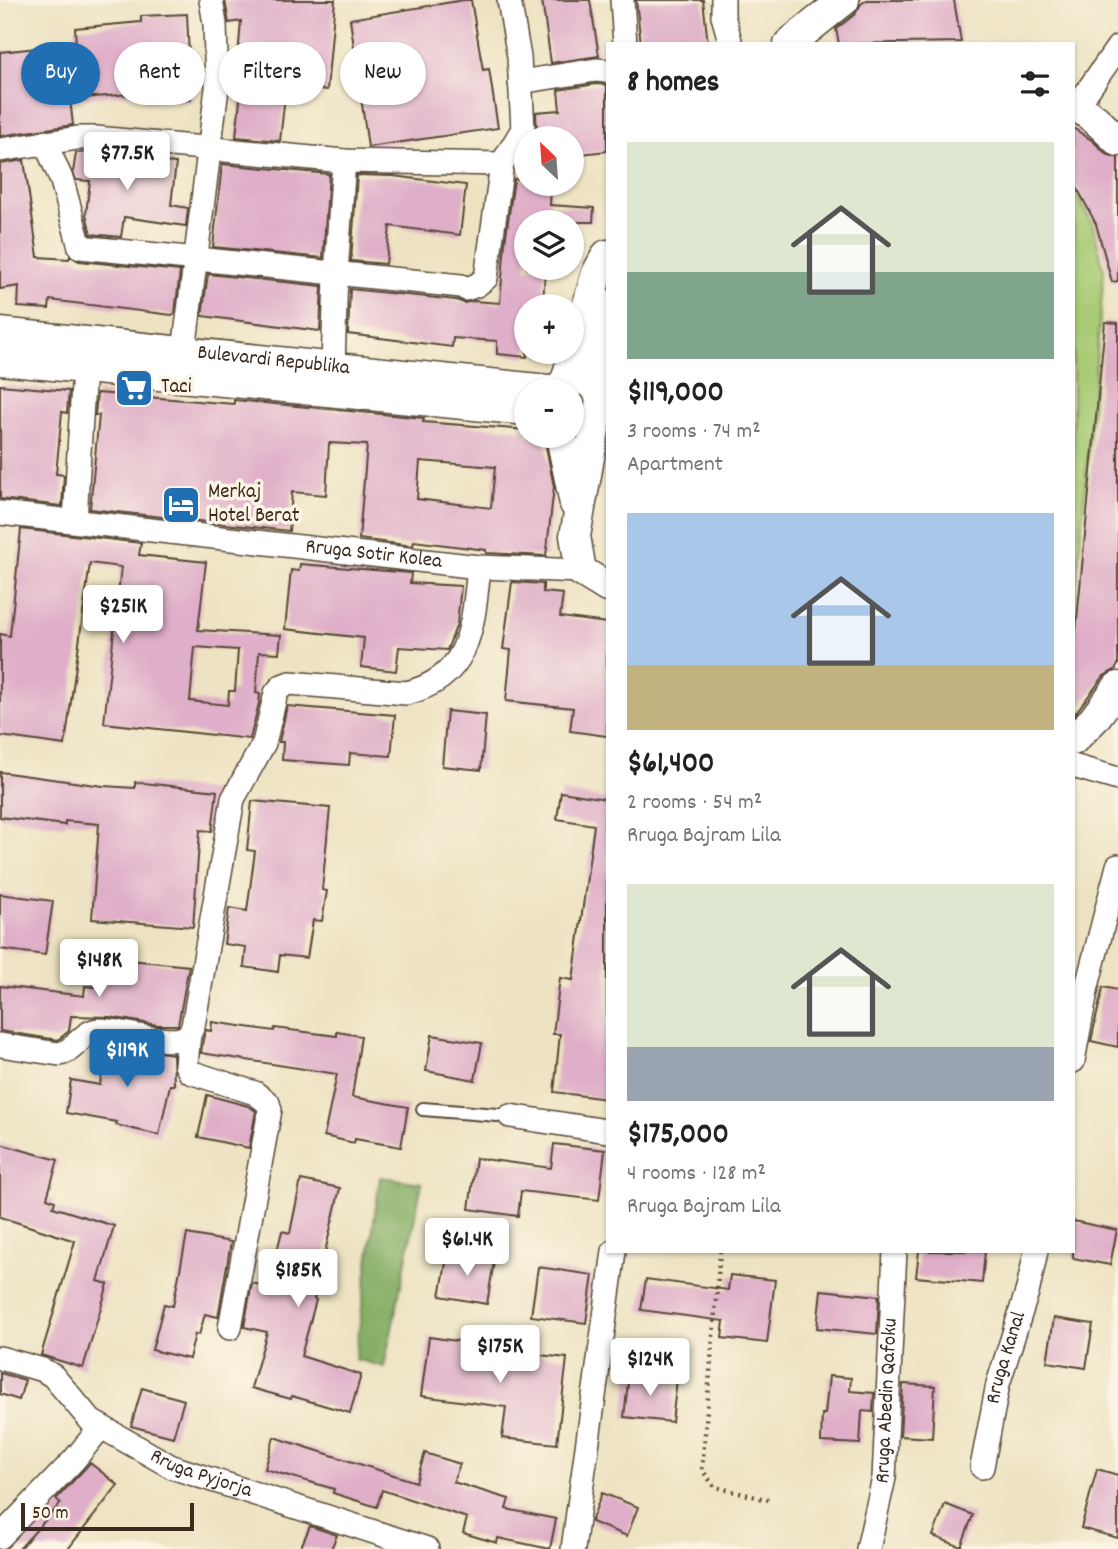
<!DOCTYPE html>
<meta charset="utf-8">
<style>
:root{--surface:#fff;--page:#f2f2f2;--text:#222;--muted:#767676;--accent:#1f6fb2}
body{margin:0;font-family:Dekko,sans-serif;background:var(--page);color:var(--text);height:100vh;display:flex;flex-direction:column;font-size:26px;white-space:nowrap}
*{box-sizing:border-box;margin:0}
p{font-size:23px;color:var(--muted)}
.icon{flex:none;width:38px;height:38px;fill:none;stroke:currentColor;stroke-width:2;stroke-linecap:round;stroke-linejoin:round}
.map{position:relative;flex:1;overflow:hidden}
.panel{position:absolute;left:606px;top:42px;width:469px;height:1211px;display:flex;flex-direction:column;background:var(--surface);border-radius:0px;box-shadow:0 2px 5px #0004}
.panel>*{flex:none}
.hud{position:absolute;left:21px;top:42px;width:480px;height:63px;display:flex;gap:14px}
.needle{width:46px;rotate:335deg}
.fabs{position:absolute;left:514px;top:126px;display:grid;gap:14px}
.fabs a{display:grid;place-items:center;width:70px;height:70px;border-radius:50%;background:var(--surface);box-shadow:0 2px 5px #0004;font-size:35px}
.scale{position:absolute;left:21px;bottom:18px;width:173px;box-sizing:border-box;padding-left:7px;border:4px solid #3b2a1e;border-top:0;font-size:19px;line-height:24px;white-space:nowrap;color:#3b2a1e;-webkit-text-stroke:5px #fcf5e5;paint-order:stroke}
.price{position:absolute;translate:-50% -60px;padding:0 16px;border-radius:7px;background:#fff;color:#222;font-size:23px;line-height:46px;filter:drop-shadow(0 2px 4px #0008)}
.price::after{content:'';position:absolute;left:50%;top:42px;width:21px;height:16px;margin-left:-10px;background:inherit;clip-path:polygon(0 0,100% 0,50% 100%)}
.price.selected{background:var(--accent);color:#fff}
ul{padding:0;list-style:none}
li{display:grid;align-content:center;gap:14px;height:371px;padding:0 21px}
li span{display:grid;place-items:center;height:217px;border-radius:0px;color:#555}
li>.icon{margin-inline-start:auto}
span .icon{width:126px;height:126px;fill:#fffc;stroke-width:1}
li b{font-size:30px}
h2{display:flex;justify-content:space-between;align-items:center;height:84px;padding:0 21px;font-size:30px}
.pill{padding:0 24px;border-radius:32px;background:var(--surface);box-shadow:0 2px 5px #0004;font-size:24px;line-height:63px}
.pill.selected{background:var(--accent);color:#fff}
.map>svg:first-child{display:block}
</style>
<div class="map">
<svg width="1118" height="1549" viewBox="0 0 1118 1549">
<rect width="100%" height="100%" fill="#fcf5e5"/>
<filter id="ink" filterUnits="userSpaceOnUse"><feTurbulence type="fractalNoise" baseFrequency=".0143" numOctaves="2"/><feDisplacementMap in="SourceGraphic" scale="14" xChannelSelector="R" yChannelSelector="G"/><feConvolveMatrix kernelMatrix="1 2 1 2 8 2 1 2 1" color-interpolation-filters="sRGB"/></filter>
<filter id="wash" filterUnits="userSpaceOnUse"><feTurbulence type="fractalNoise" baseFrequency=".00686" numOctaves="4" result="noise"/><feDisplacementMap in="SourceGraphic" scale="28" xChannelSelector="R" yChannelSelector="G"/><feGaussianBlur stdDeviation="1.57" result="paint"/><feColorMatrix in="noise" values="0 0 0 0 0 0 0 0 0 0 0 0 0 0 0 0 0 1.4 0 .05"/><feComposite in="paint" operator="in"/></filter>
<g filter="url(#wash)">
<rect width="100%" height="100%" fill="#ede2c1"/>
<path fill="#a8cb74" stroke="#727a49" stroke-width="2" d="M1073 188 1093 225 1104 271 1073 626Z"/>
<path fill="#86af66" stroke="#606c42" stroke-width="2" d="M380 1177 422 1183 384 1367 355 1359Z"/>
<g id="blocks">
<path fill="#dfaec8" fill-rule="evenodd" d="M225 0H335L327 90 286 86 280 141 236 137 242 82 236 81 241 21 229 23Z
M464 0H471L483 70 489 69 498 128 368 147 350 19Z
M542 0H590L599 56 551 63Z
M636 0H703L708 44H641Z
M867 0H954L961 42 839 44 836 29 855 14 861 4Z
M187 14 191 100 145 102 144 93 70 99 73 125 0 136V52L76 44 75 28 141 22V16Z
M596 84 607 85V151L572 155V138H537L536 112 560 110 558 90Z
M1073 128 1093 141 1106 154 1118 158V281L1112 282 1096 224 1073 180Z
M95 152 126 155V159L176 163 171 205 188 208 186 226 124 217 121 237 91 234 86 214 90 181 76 180 73 172 76 153Z
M24 160 38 257 69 259 70 256 79 261 180 271 175 313 172 315 50 300 49 309 18 307 19 286 0 289V164Z
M222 164 329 174 323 258 213 247Z
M357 175 393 176 466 185 460 235 390 226 386 264 351 261Z
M514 179 527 180V184H551L550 205 594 208 593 222H527V268H545L543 306H527V357L497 354V341L453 338 452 347 348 334 350 289 456 300 464 303 474 301 500 303 505 242Z
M208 274 322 286 320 331 202 316Z
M1105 322 1118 323V665L1115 670 1104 676 1073 716V646L1075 641Z
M0 385 69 391 67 413 62 412 56 474 64 475 62 506 0 499Z
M97 393 234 404V400L424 418 423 422 527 430V436H544L554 487 546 556 486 553V550L414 541 413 546 359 539 367 445 329 443 326 495 292 492 289 531 90 509 99 415H95ZM420 461 495 467 491 508 417 499Z
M21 529 141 543 139 555 206 562 198 630 281 635 279 653 259 652 256 693 260 694 259 703 250 739 104 723 121 567 90 563 65 745 0 736V634L10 636ZM195 647 238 650 235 691H229L228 705 190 701Z
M300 564 411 573 410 583 461 586 457 624 447 650 399 647 396 671 361 667 364 638 285 629 291 570 299 571Z
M512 582 543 584V592L563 594 560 617 607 623V736L570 731 573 708 506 701 511 650 503 649Z
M287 706 395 715 391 756 350 753 349 765 282 760 283 742H279Z
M447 711 486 715 481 770 442 766Z
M0 772 103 786 135 788V782L217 791 212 831 200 830 193 927 92 919 99 824 65 821V825L0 817Z
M561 792 607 799V1099L554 1092 560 1034H553L560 978 573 980 594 825 557 819Z
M252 801 330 808 322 890 327 891 322 921 313 920 307 958 280 955 278 972 244 967 246 947 224 944 229 908 247 911 255 851 247 850Z
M0 894 53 901 45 955 0 949Z
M99 957 189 966 178 1025H157L110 1017 71 1016 69 1031 58 1040 0 1031V986L84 996 85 986 95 987Z
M1103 987 1118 990V1047L1091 1041Z
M212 1022 274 1031 275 1028 337 1036V1032L361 1036 352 1097 408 1107 401 1147 355 1139 354 1143 324 1136 337 1074 201 1053 203 1039 206 1030 211 1031Z
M432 1035 482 1043 475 1080 426 1071Z
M106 1044 173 1054 174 1085H170L159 1135 116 1125 117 1122 66 1113 71 1080 100 1085Z
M207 1095 248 1106 256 1111 249 1148 198 1137Z
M0 1144 58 1160 47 1198 55 1201 53 1207 114 1226 98 1281 108 1284 83 1368 41 1355 75 1241 0 1217Z
M554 1144 605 1150 599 1200 521 1191 518 1216 469 1209 476 1158 551 1168Z
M301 1180 340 1188 314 1299 316 1300 301 1356 361 1375 350 1413 292 1396 291 1399 251 1388 267 1332 244 1327 252 1283 268 1287 282 1231 290 1233Z
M1073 1221 1117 1230 1110 1265 1073 1258Z
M187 1234 231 1242 218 1317 205 1314 199 1335 195 1334 189 1359 152 1350 164 1304 173 1306Z
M919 1251H985L982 1283 916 1277Z
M448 1252 494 1261 487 1304 440 1296Z
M538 1267 593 1275 586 1323 531 1316Z
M730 1275 775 1280 767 1343 722 1338 724 1321 641 1310 646 1279 728 1290Z
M821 1290 879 1296 877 1334 817 1328Z
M1054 1318 1093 1324 1086 1368 1047 1362Z
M429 1337 485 1345V1349L567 1358 557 1444 502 1438 506 1407 421 1396Z
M0 1373 25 1380 19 1400 0 1394Z
M629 1374 677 1379 672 1422 624 1417Z
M829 1376 851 1378 850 1391 874 1393 873 1412 862 1411 860 1444 821 1442 822 1414H825Z
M903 1384 935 1386 932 1438 900 1436Z
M142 1388 184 1400 173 1437 131 1426Z
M274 1437 416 1482 425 1453 460 1464 453 1482 509 1499 506 1509 556 1519 550 1549 498 1538 497 1543 463 1533 467 1518 382 1490 377 1507 333 1493 334 1489 265 1469Z
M90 1463 118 1485 68 1549H19L61 1503 56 1499Z
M1097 1469 1118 1475V1538L1081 1528Z
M602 1493 638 1507 627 1536 591 1522Z
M945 1504 973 1515 961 1547 933 1536Z
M310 1526 337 1535 331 1549H300Z"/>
</g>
</g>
<g filter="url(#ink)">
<use href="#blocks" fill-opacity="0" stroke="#564636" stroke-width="2"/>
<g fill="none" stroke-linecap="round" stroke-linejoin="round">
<defs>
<path id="service" d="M423 1109 510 1116"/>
<g id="minor">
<path d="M622 0 625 44"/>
<path d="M723 0V16L731 44"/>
<path d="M520 82 596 70 607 71"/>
<path d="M1077 106 1118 47"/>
<path d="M45 142 62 181 80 247 461 286 466 289 477 285 486 278 502 164 523 129 519 57 509 0"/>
<path d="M0 150 78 138H96L344 161 502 164"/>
<path d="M184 351 217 88 215 24 211 0"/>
<path d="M333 366 336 274 344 161"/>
<path id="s1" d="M0 513 479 567 581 571"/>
<path d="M75 520 84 368"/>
<path d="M1073 766 1118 779"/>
<path d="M189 1034 186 1065 190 1072 255 1093 268 1103 270 1110 230 1328"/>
<path d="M0 1045 59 1054C75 1052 82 1030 100 1030 120 1030 167 1045 183 1038 189 1036 191 1031 193 1026L233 799 264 743 276 693 282 686 290 683 406 693C472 678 473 623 479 567"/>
<path d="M1073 1061 1087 986 1118 866"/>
<path d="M510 1116 607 1131"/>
<path id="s2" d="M0 1358 43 1370 53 1376 91 1421 172 1467 427 1549"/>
<path id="s3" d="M982 1467 998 1384 1028 1289 1036 1251"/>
<path d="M0 1537 74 1460 101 1427"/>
<path d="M573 1549 614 1251"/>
<path id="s4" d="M868 1549 884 1478 895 1251"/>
</g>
<g id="tertiary">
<path d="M789 44 844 0"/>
<path d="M1073 103 1096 120 1118 141"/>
<path d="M598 301 601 398"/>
<path id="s5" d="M0 333 548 390"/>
<path d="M0 360 527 410"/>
<path d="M566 381 597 273 607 255"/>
<path d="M556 390C581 366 612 387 596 419L575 536 581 571 607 587"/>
<path d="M561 436 575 504"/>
<path d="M1073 740 1094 719 1118 687"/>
</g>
</defs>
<use href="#service" stroke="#564636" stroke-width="16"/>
<use href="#minor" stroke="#564636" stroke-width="26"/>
<use href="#tertiary" stroke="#564636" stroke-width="33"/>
<path stroke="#564636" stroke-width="4.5" stroke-dasharray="2 5" stroke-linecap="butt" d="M720 1251 702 1470 715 1487 769 1500"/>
<use href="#service" stroke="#fff" stroke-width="12"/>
<use href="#minor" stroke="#fff" stroke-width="23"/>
<use href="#tertiary" stroke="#fff" stroke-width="30"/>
</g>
</g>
<defs>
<symbol id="supermarket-square" viewBox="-11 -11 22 22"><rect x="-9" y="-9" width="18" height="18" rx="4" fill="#1f6fb2" stroke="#fcf5e5"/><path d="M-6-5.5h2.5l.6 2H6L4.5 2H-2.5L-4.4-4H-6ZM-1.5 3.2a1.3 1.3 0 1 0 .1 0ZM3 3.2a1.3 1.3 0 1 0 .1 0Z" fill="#fff"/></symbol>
<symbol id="hotel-square" viewBox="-11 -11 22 22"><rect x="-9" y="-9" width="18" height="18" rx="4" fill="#1f6fb2" stroke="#fcf5e5"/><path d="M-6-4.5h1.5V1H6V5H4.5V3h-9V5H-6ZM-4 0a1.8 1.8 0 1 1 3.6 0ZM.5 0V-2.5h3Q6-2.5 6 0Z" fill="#fff"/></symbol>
</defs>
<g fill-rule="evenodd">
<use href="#supermarket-square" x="112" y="366" width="44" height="44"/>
<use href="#hotel-square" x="159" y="483" width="44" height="44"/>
</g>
<g text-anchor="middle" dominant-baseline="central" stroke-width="7" stroke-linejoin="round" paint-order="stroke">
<g font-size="21" fill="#3b2a1e" stroke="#fcf5e5">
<text stroke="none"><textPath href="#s5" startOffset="275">Bulevardi Republika</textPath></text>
<text stroke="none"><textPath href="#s1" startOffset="376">Rruga Sotir Kolea</textPath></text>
<text stroke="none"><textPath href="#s3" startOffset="112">Rruga Kanal</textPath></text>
<text stroke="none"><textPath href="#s4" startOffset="150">Rruga Abedin Qafoku</textPath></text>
<text stroke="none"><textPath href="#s2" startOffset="238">Rruga Pyjorja</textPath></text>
</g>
<g font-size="21" fill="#3b2a1e" stroke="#fcf5e5" text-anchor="start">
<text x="161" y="388">Taci</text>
<text x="208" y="493">Merkaj<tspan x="208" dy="24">Hotel Berat</tspan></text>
</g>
</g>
</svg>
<div class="fabs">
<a><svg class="needle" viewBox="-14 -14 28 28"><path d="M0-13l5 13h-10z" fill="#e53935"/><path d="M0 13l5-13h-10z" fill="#767676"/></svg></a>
<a><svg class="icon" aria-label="layers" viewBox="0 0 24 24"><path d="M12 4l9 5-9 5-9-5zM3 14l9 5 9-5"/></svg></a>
<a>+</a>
<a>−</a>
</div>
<div class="scale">50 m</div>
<b class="price" style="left:127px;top:192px">$77.5K</b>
<b class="price" style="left:123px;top:645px">$251K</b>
<b class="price" style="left:99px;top:999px">$148K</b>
<b class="price selected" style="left:127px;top:1089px">$119K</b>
<b class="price" style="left:467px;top:1278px">$61.4K</b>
<b class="price" style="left:298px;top:1309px">$185K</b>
<b class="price" style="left:500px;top:1385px">$175K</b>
<b class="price" style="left:650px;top:1398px">$124K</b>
<div class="hud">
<a class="pill selected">Buy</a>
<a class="pill">Rent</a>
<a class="pill">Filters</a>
<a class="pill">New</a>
</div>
<section class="panel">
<h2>8 homes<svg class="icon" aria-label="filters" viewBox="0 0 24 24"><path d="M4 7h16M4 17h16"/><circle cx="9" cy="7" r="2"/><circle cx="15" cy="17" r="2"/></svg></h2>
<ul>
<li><span style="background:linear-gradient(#dfe7d0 60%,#7fa58c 0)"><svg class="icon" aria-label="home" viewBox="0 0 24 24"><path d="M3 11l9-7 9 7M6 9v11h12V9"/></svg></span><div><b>$119,000</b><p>3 rooms · 74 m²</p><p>Apartment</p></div></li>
<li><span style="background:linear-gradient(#a9c7e8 70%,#c2b280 0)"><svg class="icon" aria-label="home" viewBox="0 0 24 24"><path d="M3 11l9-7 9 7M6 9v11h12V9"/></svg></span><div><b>$61,400</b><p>2 rooms · 54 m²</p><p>Rruga Bajram Lila</p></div></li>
<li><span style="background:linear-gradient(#dfe7d0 75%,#9aa5b1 0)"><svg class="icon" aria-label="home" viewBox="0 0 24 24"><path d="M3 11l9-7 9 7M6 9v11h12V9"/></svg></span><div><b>$175,000</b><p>4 rooms · 128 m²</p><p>Rruga Bajram Lila</p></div></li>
</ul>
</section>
</div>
